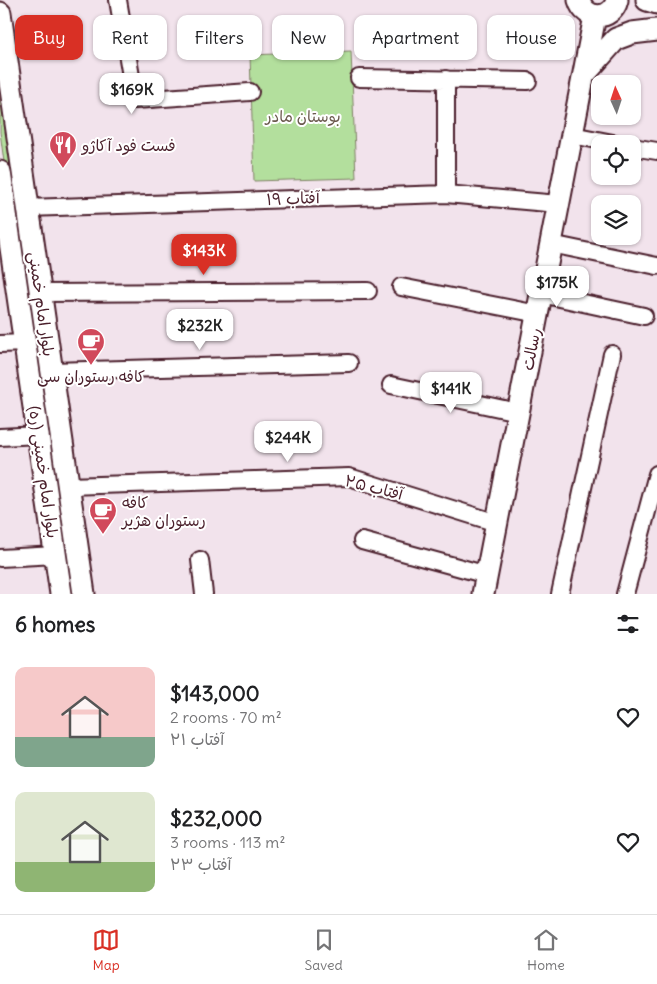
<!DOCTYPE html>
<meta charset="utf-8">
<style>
:root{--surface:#fff;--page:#f6f6f6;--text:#202124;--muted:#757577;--line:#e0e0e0;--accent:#d93025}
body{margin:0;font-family:Delius,"Playpen Sans Arabic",sans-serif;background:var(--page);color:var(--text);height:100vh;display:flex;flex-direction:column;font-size:19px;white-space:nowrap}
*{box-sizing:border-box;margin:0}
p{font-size:16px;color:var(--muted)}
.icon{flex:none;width:28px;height:28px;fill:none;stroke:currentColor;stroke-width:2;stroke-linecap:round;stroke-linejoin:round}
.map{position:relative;height:594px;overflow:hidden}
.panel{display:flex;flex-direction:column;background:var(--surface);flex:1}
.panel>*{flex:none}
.guide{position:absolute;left:15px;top:15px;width:628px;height:45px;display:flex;gap:10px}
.needle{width:32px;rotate:357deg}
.tools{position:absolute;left:591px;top:75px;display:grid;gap:10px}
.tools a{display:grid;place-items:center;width:50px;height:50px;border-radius:10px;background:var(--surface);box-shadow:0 1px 4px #0004;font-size:25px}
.price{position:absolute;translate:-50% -42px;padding:0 11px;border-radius:10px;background:#fff;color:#222;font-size:16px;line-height:32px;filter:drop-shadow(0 1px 2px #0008)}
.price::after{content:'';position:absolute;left:50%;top:30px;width:15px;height:11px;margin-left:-8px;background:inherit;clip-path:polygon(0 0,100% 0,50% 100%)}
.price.current{background:var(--accent);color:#fff}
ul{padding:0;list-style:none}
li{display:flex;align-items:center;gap:15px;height:125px;padding:0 15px}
li span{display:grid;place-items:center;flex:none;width:140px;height:100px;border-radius:10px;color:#555}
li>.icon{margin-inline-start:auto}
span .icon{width:60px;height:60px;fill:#fffc;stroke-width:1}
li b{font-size:21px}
h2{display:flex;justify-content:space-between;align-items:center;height:60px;padding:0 15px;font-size:21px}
.tag{padding:0 18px;border-radius:10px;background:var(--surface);box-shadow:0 1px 4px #0004;font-size:18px;line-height:45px}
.tag.current{background:var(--accent);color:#fff}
.menu{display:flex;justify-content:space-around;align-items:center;height:70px;border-top:1px solid var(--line);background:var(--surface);font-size:14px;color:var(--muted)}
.menu a{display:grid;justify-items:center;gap:2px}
.menu .current{color:var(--accent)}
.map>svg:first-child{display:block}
</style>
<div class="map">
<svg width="657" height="594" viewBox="0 0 657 594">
<rect width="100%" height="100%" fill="#f2e3ec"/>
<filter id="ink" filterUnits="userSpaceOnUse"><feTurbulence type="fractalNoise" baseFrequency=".02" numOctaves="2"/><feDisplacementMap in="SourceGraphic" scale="10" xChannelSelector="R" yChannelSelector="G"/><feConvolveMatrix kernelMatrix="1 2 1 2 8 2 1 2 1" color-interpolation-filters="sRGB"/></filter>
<g filter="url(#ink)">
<path fill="#b3df9d" stroke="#7e7f64" d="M351 51 356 178 254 181 250 55Z
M0 57 78 594H68L6 177 0 132Z"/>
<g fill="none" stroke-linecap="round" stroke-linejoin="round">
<defs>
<path id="minor" d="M118 0 135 100 250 92
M359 78 528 81
M572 135 618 144
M632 147 657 151
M446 194V79
M27 208 446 194 559 204
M551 244 657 266
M401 287 538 314
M40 293 368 291
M541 294 644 316
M0 344 25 343
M51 371 349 363
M391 385 518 412
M0 437 39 435
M68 486 349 477 497 523
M362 541 487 575
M0 558 56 555
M200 560 204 594
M560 594 612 354
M625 594 657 474"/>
<path id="major" d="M579 0C585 21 612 21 617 0
M647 0 657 3
M0 13 84 594
M584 75 616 39 632 33 657 30
M0 172 61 594
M483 594 595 16"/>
</defs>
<use href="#minor" stroke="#4a1f2b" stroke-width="20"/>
<use href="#major" stroke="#4a1f2b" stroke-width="25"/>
<use href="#minor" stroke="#fff" stroke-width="16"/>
<use href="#major" stroke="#fff" stroke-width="21"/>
</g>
</g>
<defs>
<symbol id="restaurant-pin" viewBox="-11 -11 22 30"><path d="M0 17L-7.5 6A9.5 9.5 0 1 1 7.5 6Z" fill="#d1495b" stroke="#fff"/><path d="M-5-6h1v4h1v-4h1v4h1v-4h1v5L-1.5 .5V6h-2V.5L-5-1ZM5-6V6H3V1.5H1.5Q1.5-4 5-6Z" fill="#fff"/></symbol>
<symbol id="cafe-pin" viewBox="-11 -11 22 30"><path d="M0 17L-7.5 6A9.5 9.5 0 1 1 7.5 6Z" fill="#d1495b" stroke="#fff"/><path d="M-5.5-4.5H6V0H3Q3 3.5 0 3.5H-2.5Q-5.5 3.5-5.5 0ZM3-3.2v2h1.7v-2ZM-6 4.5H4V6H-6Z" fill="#fff"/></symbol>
</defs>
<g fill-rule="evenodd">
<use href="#restaurant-pin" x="47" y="129" width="32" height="43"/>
<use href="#cafe-pin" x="75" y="326" width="32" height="43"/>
<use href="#cafe-pin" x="87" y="495" width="32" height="43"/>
</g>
<g text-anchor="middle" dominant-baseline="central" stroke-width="4" stroke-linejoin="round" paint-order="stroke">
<g font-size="16" fill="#6a594d" stroke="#fff">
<text x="303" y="116">بوستان مادر</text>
</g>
<g font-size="16" fill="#4a1f2b" stroke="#fff" text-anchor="start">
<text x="82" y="145">فست فود آکاژو</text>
<text x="91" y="376" text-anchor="middle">کافه رستوران سی</text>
<text x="122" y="502">کافه<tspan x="122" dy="18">رستوران هژیر</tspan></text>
</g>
<g font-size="16" fill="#4a1f2b" stroke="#fff">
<text transform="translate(293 198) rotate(-2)">آفتاب ۱۹</text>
<text transform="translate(42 304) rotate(82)">بلوار امام خمینی</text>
<text transform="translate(531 349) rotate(-79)">رسالت</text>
<text transform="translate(44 472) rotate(82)">بلوار امام خمینی (ره)</text>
<text transform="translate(374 487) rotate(14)">آفتاب ۲۵</text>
</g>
</g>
</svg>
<div class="tools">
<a><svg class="needle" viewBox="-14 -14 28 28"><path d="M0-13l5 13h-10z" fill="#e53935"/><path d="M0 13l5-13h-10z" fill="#757577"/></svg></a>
<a><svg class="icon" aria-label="locate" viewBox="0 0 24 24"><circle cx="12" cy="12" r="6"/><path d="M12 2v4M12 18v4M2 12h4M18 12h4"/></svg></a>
<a><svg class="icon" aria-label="layers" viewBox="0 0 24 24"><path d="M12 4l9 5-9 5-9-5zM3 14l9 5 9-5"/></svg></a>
</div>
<b class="price" style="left:132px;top:115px">$169K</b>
<b class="price current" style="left:204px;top:276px">$143K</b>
<b class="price" style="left:557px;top:308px">$175K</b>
<b class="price" style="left:200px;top:351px">$232K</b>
<b class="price" style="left:451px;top:414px">$141K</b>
<b class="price" style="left:288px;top:463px">$244K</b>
<div class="guide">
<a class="tag current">Buy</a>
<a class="tag">Rent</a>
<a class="tag">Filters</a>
<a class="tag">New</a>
<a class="tag">Apartment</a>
<a class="tag">House</a>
</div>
</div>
<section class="panel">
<h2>6 homes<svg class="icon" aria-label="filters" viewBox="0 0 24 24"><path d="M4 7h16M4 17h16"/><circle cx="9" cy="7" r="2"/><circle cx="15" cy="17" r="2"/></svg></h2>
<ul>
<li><span style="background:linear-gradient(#f6c9c9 70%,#7fa58c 0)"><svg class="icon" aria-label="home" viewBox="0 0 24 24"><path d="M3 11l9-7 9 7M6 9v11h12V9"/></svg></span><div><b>$143,000</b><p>2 rooms · 70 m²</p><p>آفتاب ۲۱</p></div><svg class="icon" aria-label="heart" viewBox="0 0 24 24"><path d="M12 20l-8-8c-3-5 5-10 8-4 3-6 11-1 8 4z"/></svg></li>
<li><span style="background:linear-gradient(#dfe7d0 70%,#8fb573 0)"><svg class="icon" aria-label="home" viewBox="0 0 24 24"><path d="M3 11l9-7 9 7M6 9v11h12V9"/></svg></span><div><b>$232,000</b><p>3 rooms · 113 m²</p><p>آفتاب ۲۳</p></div><svg class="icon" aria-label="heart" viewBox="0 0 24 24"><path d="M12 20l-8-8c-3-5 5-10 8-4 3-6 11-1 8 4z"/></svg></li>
</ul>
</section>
<nav class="menu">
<a class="current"><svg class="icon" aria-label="map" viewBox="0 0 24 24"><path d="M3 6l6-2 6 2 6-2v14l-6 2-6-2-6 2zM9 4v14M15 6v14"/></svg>Map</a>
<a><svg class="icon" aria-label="saved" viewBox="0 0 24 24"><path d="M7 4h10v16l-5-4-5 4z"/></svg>Saved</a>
<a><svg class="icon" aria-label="home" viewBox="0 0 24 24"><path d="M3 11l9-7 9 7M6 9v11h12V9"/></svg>Home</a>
</nav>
